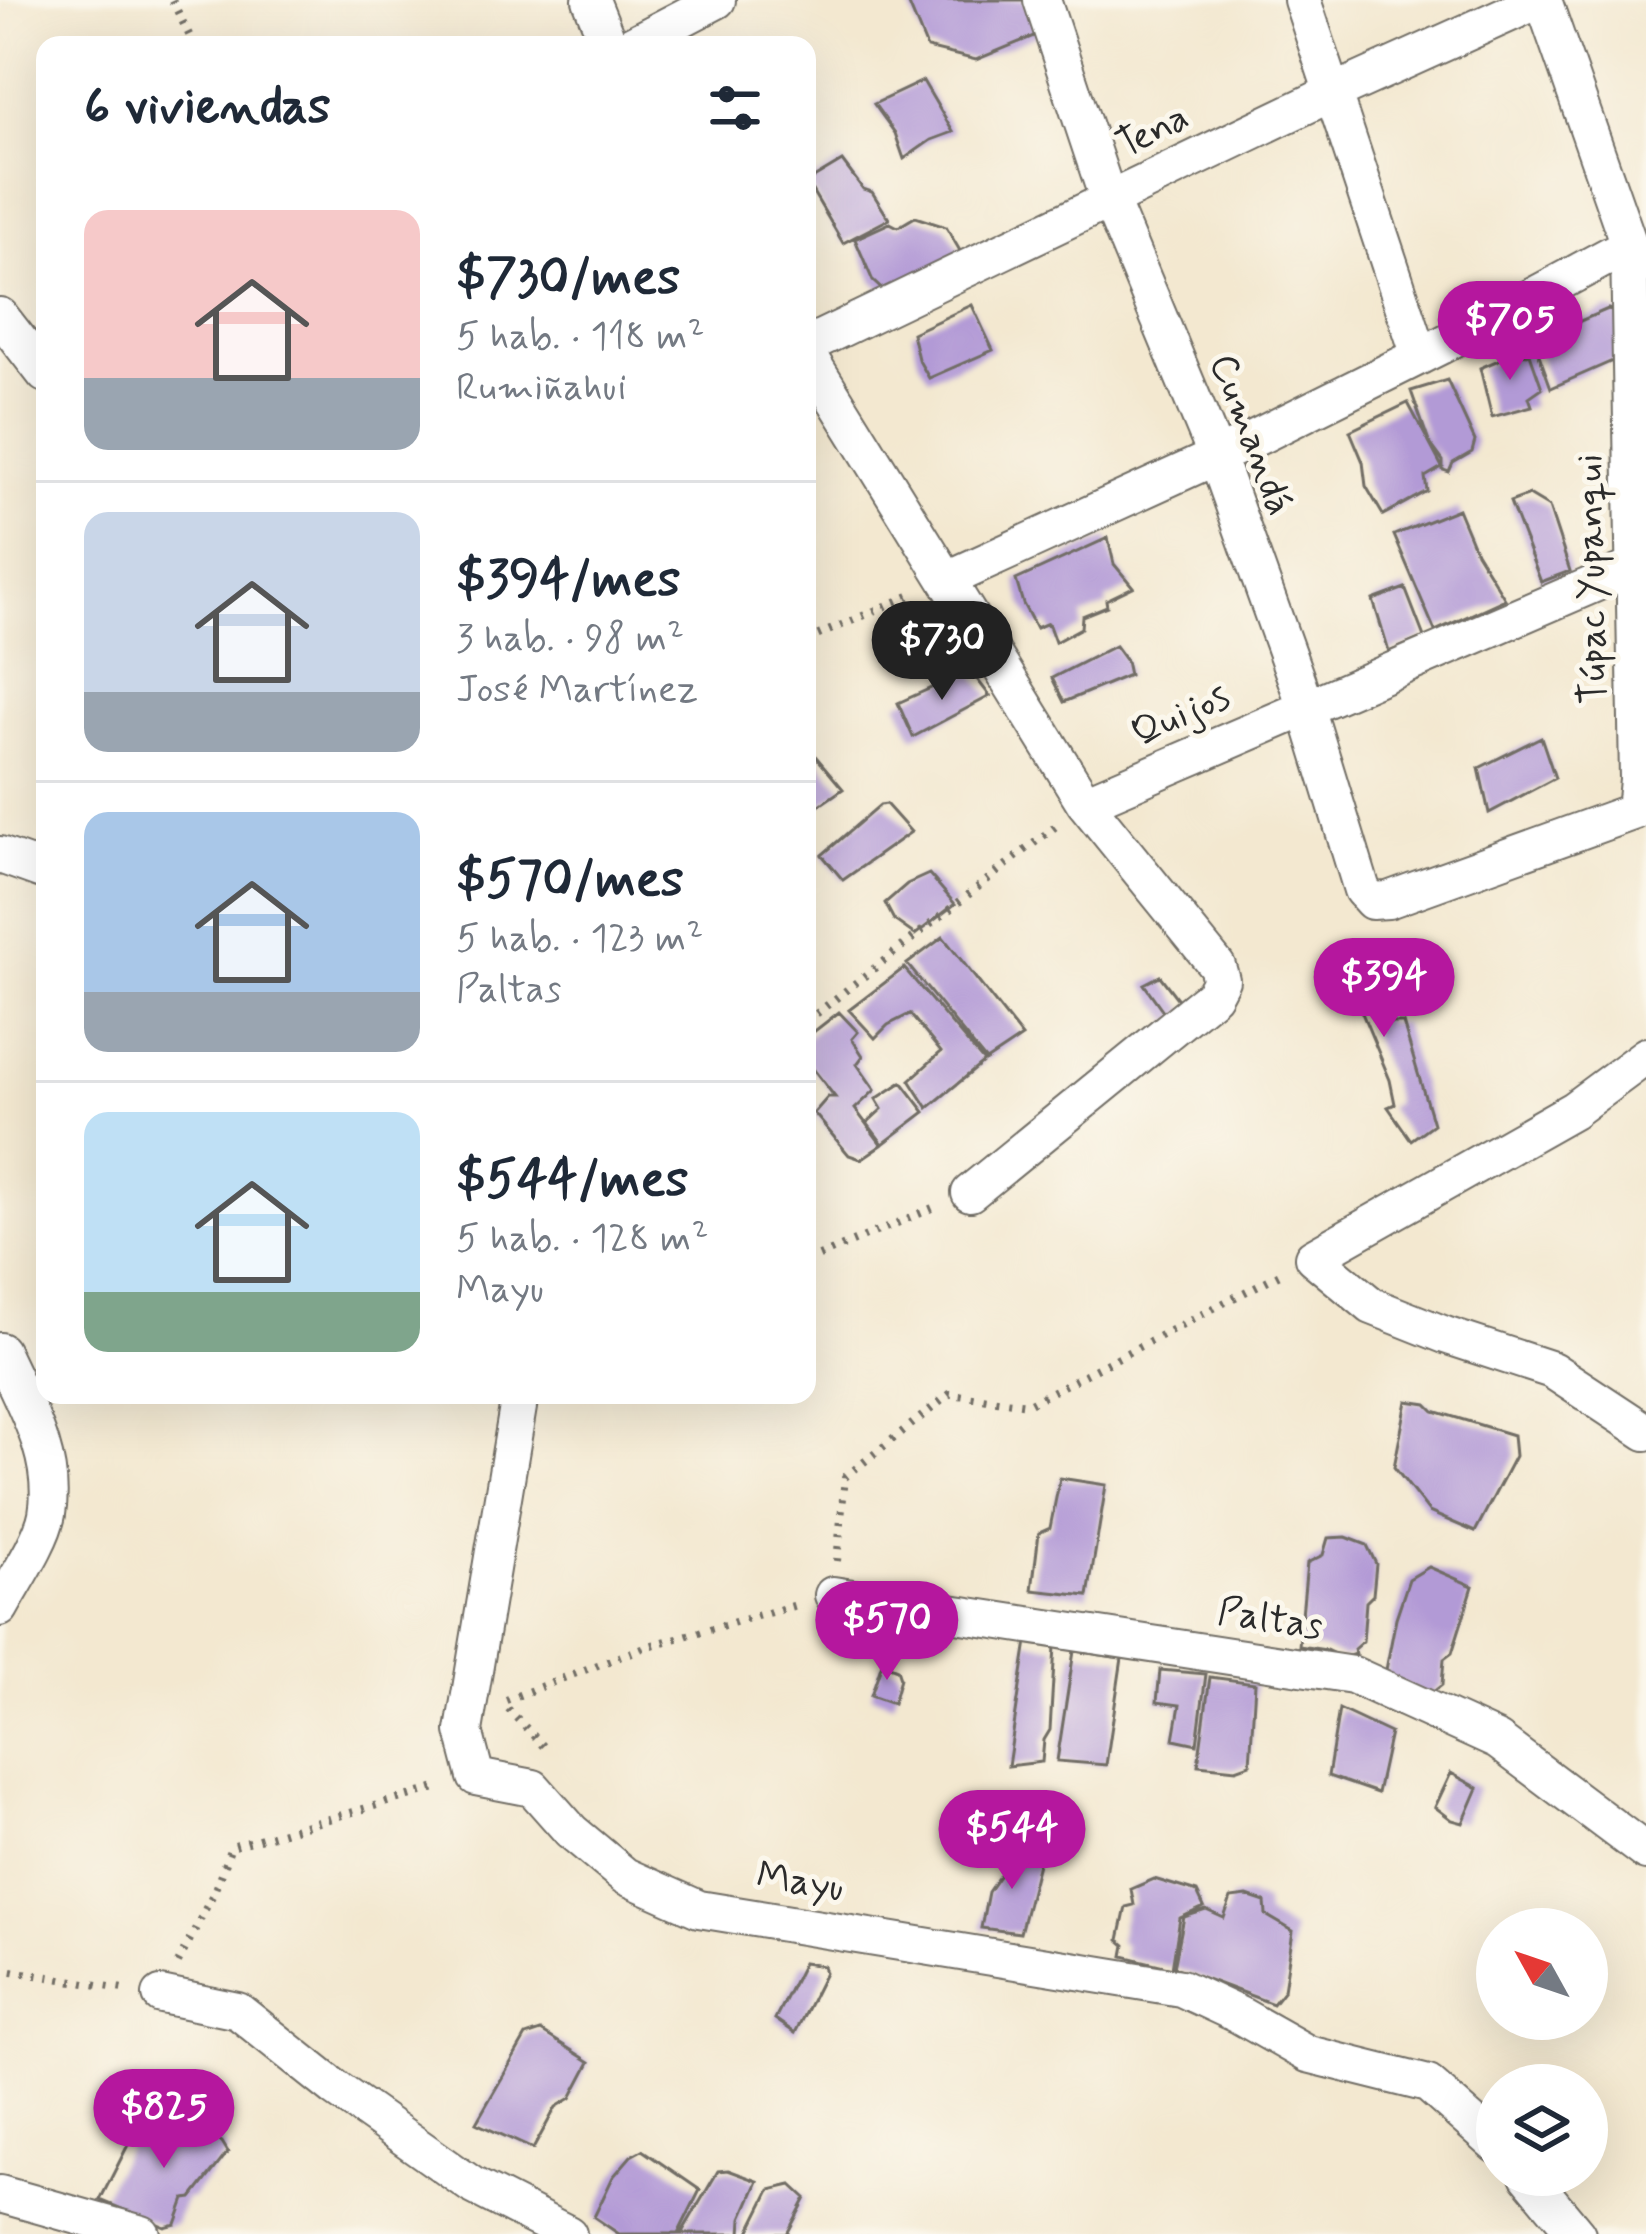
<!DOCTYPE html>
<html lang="es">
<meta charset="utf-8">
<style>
:root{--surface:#fff;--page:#f6f6f7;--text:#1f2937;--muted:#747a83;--line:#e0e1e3;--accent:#b5179e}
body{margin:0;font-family:Mynerve,sans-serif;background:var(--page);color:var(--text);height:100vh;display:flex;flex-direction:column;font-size:45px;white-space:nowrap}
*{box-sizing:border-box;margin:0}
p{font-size:39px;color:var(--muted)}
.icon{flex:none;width:66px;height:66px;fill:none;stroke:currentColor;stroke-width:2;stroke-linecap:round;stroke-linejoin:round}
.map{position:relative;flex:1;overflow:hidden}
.drawer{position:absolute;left:36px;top:36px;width:780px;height:1368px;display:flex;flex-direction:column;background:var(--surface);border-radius:24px;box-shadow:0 12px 48px #0002}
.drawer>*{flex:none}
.needle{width:78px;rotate:310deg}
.buttons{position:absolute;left:1476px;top:1908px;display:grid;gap:24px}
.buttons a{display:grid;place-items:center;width:132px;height:132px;border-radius:50%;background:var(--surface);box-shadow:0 12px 48px #0002;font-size:60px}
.price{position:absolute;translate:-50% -102px;padding:0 27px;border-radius:42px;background:var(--accent);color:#fff;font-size:39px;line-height:78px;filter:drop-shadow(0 3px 6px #0008)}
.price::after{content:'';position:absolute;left:50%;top:72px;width:36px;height:27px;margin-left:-18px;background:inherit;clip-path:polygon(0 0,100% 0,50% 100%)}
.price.on{background:#222;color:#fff}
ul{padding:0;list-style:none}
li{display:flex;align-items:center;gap:36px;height:300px;padding:0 48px}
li+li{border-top:3px solid var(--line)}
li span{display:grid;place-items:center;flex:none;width:336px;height:240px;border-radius:24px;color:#555}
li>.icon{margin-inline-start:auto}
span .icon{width:144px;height:144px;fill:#fffc;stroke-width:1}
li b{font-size:51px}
h2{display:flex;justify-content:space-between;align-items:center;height:144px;padding:0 48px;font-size:51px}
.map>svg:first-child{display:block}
</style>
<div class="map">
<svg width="1646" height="2234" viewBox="0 0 1646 2234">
<rect width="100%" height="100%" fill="#fbf7ec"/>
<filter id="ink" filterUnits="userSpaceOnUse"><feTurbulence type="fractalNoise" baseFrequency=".00833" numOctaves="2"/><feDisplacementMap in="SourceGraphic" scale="24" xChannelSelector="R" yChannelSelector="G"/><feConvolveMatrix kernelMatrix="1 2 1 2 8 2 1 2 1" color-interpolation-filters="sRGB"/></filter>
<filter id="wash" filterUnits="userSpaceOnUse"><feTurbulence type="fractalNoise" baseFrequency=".004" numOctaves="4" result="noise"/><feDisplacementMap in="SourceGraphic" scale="48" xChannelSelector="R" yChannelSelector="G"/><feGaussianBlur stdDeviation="2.7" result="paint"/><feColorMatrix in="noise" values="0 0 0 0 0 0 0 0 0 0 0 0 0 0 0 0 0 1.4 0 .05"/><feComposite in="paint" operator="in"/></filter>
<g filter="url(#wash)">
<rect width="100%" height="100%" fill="#f3e8d0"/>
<g id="blocks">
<path fill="#b29ad6" d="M907 0H1024L1041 33 976 60 927 48Z
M923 81 953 132 931 140 904 159 895 133 874 104Z
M842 161 863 189 872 192 889 219 843 243 807 182Z
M915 217 946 227 966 261 889 296 873 281 855 239 890 223 898 227Z
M972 305 993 350 929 378 918 359 912 333Z
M1608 309 1625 316 1626 355 1551 388 1534 341Z
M1515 353 1530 354 1542 388 1529 397 1532 406 1492 417 1480 368Z
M1447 380 1475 441 1472 452 1453 463 1449 472 1443 470V461L1429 442 1411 391Z
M1408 403 1442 467 1425 477 1427 491 1383 515 1366 486 1363 462 1350 431Z
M1529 495 1549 507 1570 571 1541 582 1510 502Z
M1458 509 1476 552 1505 599 1435 631 1394 535Z
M1108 538 1114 564 1133 587 1106 600 1107 606 1082 616 1081 628 1055 642 1048 623 1036 628 1023 604 1016 580Z
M1405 588 1424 637 1389 652 1373 600Z
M1115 646 1126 661 1129 675 1064 702 1052 678Z
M973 674 990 696 913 737 898 703 958 676Z
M1541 737 1555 778 1489 813 1479 768Z
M807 746 843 789 807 814Z
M886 804 911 832 843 880 822 855 880 805Z
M929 874 955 904 915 935 894 920 885 903 907 884Z
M943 937 1022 1037 986 1061 907 964Z
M1366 944 1370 974 1386 1023H1403L1433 1124 1411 1140 1388 1107 1395 1104 1390 1080 1352 989 1332 991 1316 971Z
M904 968 984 1062 928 1108 910 1080 941 1052 910 1014 888 1025 875 1038 849 1010Z
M1160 976 1186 1010 1171 1022 1144 984Z
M839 1012 858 1032 852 1039 863 1056 857 1064 875 1090 855 1109 882 1145 861 1159 849 1155 814 1113 828 1097H835L807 1061V1037Z
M902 1082 925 1112 883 1144 867 1123 882 1109 876 1099Z
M1407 1401 1427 1404 1434 1411 1513 1435 1515 1456 1475 1532 1429 1512 1394 1467Z
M1060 1478 1106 1485 1088 1596 1032 1590 1039 1533 1050 1528Z
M1346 1537 1367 1545 1376 1564 1373 1595 1366 1602 1363 1641 1354 1649 1355 1654 1343 1658 1326 1650 1299 1646 1307 1563 1323 1555 1328 1538Z
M1429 1567 1473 1586 1452 1653 1444 1659 1442 1685 1427 1697 1385 1675 1396 1618 1409 1579Z
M1027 1641 1055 1646 1050 1730 1044 1740 1042 1762 1008 1766Z
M1074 1651 1122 1658 1106 1765 1057 1761Z
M882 1663 897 1669 900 1678 893 1703 871 1695Z
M1160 1670 1206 1674 1197 1744 1174 1739 1180 1705 1157 1702Z
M1210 1677 1255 1683 1250 1764 1236 1769 1198 1765Z
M1339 1709 1390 1733 1377 1793 1328 1776Z
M1451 1773 1478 1788 1463 1823 1452 1820 1435 1807Z
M1029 1845 1041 1852 1020 1933 981 1928 988 1892 1017 1850Z
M1154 1879 1197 1892 1204 1907 1180 1918 1172 1968 1123 1956 1125 1945 1119 1940 1126 1907 1134 1905 1131 1889Z
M1247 1896 1265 1902 1266 1915 1293 1931 1284 1990 1273 2004 1174 1967 1184 1917 1206 1910 1224 1918 1231 1898Z
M803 1963 823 1966 825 1973 795 2033 775 2019Z
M541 2031 590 2062 571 2098 556 2107 533 2149 476 2123 526 2036Z
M179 2117 222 2142 228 2152 192 2198 185 2199 176 2224 165 2227 100 2200 131 2139Z
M642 2150 700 2190 678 2234H619L594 2217 613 2177 631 2156Z
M728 2170 758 2181 742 2218 741 2234H681L718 2171Z
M792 2185 806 2198 787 2234H748L770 2190Z"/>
</g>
</g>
<g filter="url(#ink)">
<use href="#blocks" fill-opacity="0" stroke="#716d65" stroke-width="3"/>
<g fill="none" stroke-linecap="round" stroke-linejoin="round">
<defs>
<path id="street" d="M591 0 609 45
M1042 0 1102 181 1216 455 1306 707 1362 890 1372 901 1388 900 1635 811 1638 780 1629 245 1543 0
M1302 0 1420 356
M631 45 717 0
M0 316 45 374
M807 345 1315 101 1539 0
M807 354 1085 803 1217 966 1221 980 1213 995 970 1193
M948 579 1237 447 1440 346 1629 245
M1085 803 1636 566
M0 855 45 871
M1646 1056 1573 1110 1313 1257 1372 1306 1445 1335 1552 1370 1646 1432
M0 1351C23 1402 57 1456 47 1514 42 1541 14 1582 0 1608
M520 1395 464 1731 476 1777 533 1788 571 1831 625 1876 699 1909 1181 1988 1241 2016 1308 2054 1428 2084 1497 2145
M833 1595 1353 1675 1498 1741 1646 1852
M161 1995 238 2011 336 2089 472 2185 568 2234
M1528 2175 1577 2234
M0 2194 142 2234"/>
</defs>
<use href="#street" stroke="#716d65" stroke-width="40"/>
<path stroke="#716d65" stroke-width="8" stroke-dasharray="3 9" stroke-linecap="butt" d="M172 0 194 45
M807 640 916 593
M807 1021 1056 826
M819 1256 935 1207
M837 1561 845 1477 950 1394 1028 1404 1280 1274
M506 1700 645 1647 800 1604
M508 1709 547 1750
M178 1963 214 1892 231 1847 440 1787
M0 1969 129 1990"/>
<use href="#street" stroke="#fff" stroke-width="36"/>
</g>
</g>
<g text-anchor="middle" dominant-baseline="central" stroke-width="10" stroke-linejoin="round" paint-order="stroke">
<g font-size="39" fill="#2b2b2b" stroke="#fbf7ec">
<text transform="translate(1153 132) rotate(-26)">Tena</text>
<text transform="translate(1250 435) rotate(69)">Cumandá</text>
<text transform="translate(1593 579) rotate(-91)">Túpac Yupanqui</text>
<text transform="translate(1181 716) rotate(-24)">Quijos</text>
<text transform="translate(1270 1620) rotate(9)">Paltas</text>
<text transform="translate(800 1883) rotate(9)">Mayu</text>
</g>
</g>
</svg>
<div class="buttons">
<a><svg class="needle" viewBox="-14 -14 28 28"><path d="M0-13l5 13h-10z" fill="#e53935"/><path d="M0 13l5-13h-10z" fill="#747a83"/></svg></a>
<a><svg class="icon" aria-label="layers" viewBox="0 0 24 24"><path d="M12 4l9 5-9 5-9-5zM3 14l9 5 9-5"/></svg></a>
</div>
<b class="price" style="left:1510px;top:383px">$705</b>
<b class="price on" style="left:942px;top:703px">$730</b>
<b class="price" style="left:1384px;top:1040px">$394</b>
<b class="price" style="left:887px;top:1683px">$570</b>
<b class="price" style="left:1012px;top:1892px">$544</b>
<b class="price" style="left:164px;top:2171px">$825</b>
<section class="drawer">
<h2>6 viviendas<svg class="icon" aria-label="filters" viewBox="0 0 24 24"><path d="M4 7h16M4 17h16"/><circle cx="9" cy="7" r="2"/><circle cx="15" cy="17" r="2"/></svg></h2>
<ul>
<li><span style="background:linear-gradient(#f6c9c9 70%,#9aa5b1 0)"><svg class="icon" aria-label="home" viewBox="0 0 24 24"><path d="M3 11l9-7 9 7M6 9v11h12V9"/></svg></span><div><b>$730/mes</b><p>5 hab. · 118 m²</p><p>Rumiñahui</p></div></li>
<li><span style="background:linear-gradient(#c9d6e8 75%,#9aa5b1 0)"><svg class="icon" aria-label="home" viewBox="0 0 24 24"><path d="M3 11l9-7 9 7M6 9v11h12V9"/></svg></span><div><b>$394/mes</b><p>3 hab. · 98 m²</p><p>José Martínez</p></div></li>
<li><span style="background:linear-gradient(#a9c7e8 75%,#9aa5b1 0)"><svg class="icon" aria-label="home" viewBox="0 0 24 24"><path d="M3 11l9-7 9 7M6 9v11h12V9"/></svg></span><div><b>$570/mes</b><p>5 hab. · 123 m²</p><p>Paltas</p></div></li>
<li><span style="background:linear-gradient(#bfe0f5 75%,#7fa58c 0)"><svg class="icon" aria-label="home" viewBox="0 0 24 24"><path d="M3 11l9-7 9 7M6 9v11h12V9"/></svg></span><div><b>$544/mes</b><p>5 hab. · 128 m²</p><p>Mayu</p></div></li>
</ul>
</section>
</div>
